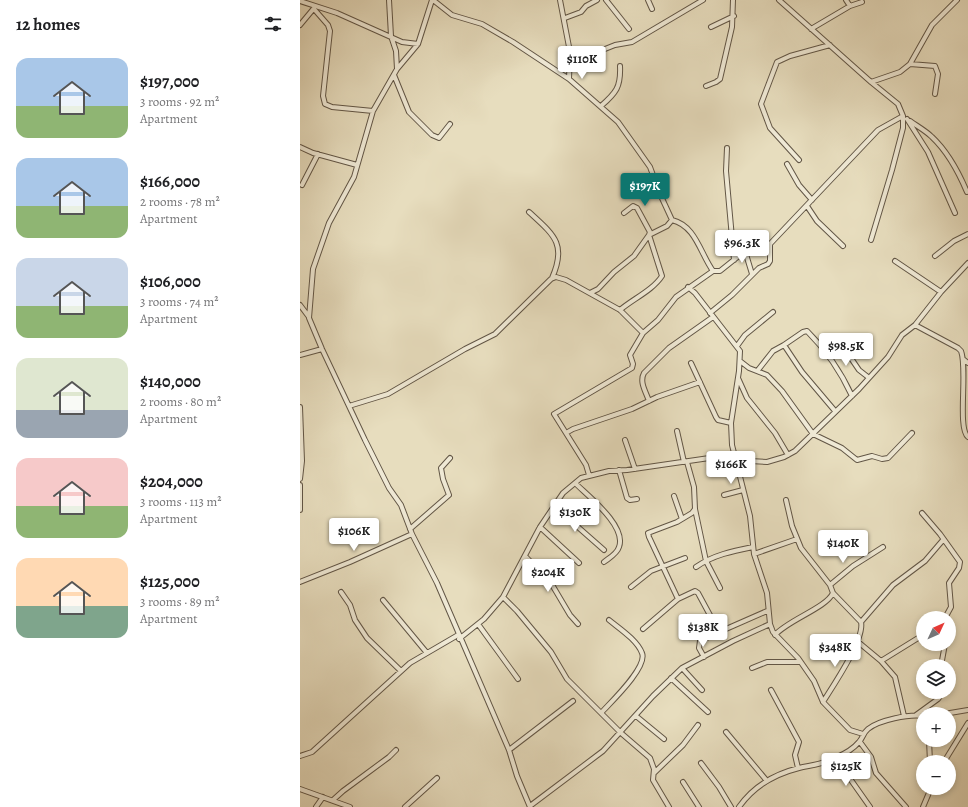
<!DOCTYPE html>
<meta charset="utf-8">
<style>
:root{--surface:#fff;--page:#f2f2f2;--text:#202124;--muted:#757577;--accent:#0f766e}
body{margin:0;font-family:Alegreya,serif;background:var(--page);color:var(--text);height:100vh;display:flex;flex-direction:column;font-size:15px;white-space:nowrap}
*{box-sizing:border-box;margin:0}
p{font-size:13px;color:var(--muted)}
.icon{flex:none;width:22px;height:22px;fill:none;stroke:currentColor;stroke-width:2;stroke-linecap:round;stroke-linejoin:round}
.map{position:relative;flex:1;overflow:hidden}
.drawer{display:flex;flex-direction:column;background:var(--surface);width:300px}
.drawer>*{flex:none}
.needle{width:26px;rotate:46deg}
.buttons{position:absolute;left:616px;top:611px;display:grid;gap:8px}
.buttons a{display:grid;place-items:center;width:40px;height:40px;border-radius:50%;background:var(--surface);box-shadow:0 2px 6px #0003;font-size:20px}
.price{position:absolute;translate:-50% -34px;padding:0 9px;border-radius:4px;background:#fff;color:#222;font-size:13px;line-height:26px;filter:drop-shadow(0 1px 2px #0008)}
.price::after{content:'';position:absolute;left:50%;top:24px;width:12px;height:9px;margin-left:-6px;background:inherit;clip-path:polygon(0 0,100% 0,50% 100%)}
.price.current{background:var(--accent);color:#fff}
ul{padding:0;list-style:none}
li{display:flex;align-items:center;gap:12px;height:100px;padding:0 16px}
li span{display:grid;place-items:center;flex:none;width:112px;height:80px;border-radius:12px;color:#555}
li>.icon{margin-inline-start:auto}
span .icon{width:48px;height:48px;fill:#fffc;stroke-width:1}
li b{font-size:17px}
h2{display:flex;justify-content:space-between;align-items:center;height:48px;padding:0 16px;font-size:17px}
main{display:flex;flex:1;min-height:0}
.map>svg:first-child{display:block}
</style>
<main>
<section class="drawer">
<h2>12 homes<svg class="icon" aria-label="filters" viewBox="0 0 24 24"><path d="M4 7h16M4 17h16"/><circle cx="9" cy="7" r="2"/><circle cx="15" cy="17" r="2"/></svg></h2>
<ul>
<li><span style="background:linear-gradient(#a9c7e8 60%,#8fb573 0)"><svg class="icon" aria-label="home" viewBox="0 0 24 24"><path d="M3 11l9-7 9 7M6 9v11h12V9"/></svg></span><div><b>$197,000</b><p>3 rooms · 92 m²</p><p>Apartment</p></div></li>
<li><span style="background:linear-gradient(#a9c7e8 60%,#8fb573 0)"><svg class="icon" aria-label="home" viewBox="0 0 24 24"><path d="M3 11l9-7 9 7M6 9v11h12V9"/></svg></span><div><b>$166,000</b><p>2 rooms · 78 m²</p><p>Apartment</p></div></li>
<li><span style="background:linear-gradient(#c9d6e8 60%,#8fb573 0)"><svg class="icon" aria-label="home" viewBox="0 0 24 24"><path d="M3 11l9-7 9 7M6 9v11h12V9"/></svg></span><div><b>$106,000</b><p>3 rooms · 74 m²</p><p>Apartment</p></div></li>
<li><span style="background:linear-gradient(#dfe7d0 65%,#9aa5b1 0)"><svg class="icon" aria-label="home" viewBox="0 0 24 24"><path d="M3 11l9-7 9 7M6 9v11h12V9"/></svg></span><div><b>$140,000</b><p>2 rooms · 80 m²</p><p>Apartment</p></div></li>
<li><span style="background:linear-gradient(#f6c9c9 60%,#8fb573 0)"><svg class="icon" aria-label="home" viewBox="0 0 24 24"><path d="M3 11l9-7 9 7M6 9v11h12V9"/></svg></span><div><b>$204,000</b><p>3 rooms · 113 m²</p><p>Apartment</p></div></li>
<li><span style="background:linear-gradient(#ffd9b3 60%,#7fa58c 0)"><svg class="icon" aria-label="home" viewBox="0 0 24 24"><path d="M3 11l9-7 9 7M6 9v11h12V9"/></svg></span><div><b>$125,000</b><p>3 rooms · 89 m²</p><p>Apartment</p></div></li>
</ul>
</section>
<div class="map">
<svg width="668" height="807" viewBox="0 0 668 807">
<rect width="100%" height="100%" fill="#e7ddbe"/>
<filter id="stains"><feTurbulence type="fractalNoise" baseFrequency=".005" numOctaves="4"/><feColorMatrix values="0 0 0 0 .2 0 0 0 0 .09 0 0 0 0 .02 0 0 0 .5 -.17"/></filter>
<radialGradient id="worn" r=".72"><stop offset=".6" stop-color="#630" stop-opacity="0"/><stop offset="1" stop-color="#630" stop-opacity=".3"/></radialGradient>
<g fill="none" stroke-linecap="round" stroke-linejoin="round">
<defs>
<path id="minor" d="M89 0 91 36 96 51 97 69 73 111 54 177 29 223 13 269 9 318 22 349 65 440 89 488 101 505 112 534 137 583 209 750 217 776 230 807
M133 0 152 15 182 24 213 42 269 79 318 122 350 167 360 194 372 220C396 226 400 253 413 271H420L445 251 457 243 466 246 470 244
M260 0 270 52 269 79
M306 0 329 29
M348 0 352 9
M546 0 550 6
M0 1 37 13 102 42 118 44
M14 9 28 25 30 31 23 96 25 104 32 107 73 111
M265 18 281 12 286 6 297 0
M0 25 15 7
M411 27 434 16
M511 29 550 6 562 2
M270 63 315 45 332 42 403 0
M610 64 635 66 638 74 635 94
M97 69 118 44 132 0
M94 75 109 112 132 135 139 138 150 124
M571 82 600 72 610 64 632 25 657 0
M406 86 416 82 420 79 432 27 433 0
M301 106C316 93 321 87 320 66
M607 119 628 152 655 213
M610 121C617 126 626 131 632 137 648 152 659 173 667 192
M0 147 13 153 57 165
M427 148 426 171 434 260
M499 160 470 128 461 104 477 62 490 56 530 45
M487 164 499 185 512 200
M2 185 18 154
M507 206 517 221 543 246
M229 212C254 235 267 244 252 278
M571 240 592 170 603 128V116
M445 251 452 274
M635 256 654 241 668 234
M595 261 641 292
M388 287 395 293 440 351 439 371 431 423 432 445 450 516 454 554 467 593 470 624 473 632 498 658 514 681 523 702 550 730 563 734
M290 293 298 289 314 272 334 256 349 235 367 226 372 220
M0 305 9 317
M320 310C333 299 353 290 362 276L349 235 350 232 337 208 333 206 324 213
M410 313 432 295 459 268 468 264 470 261V244L578 130 603 116 598 104 571 82 479 0
M615 325 658 348 661 351C668 369 657 428 668 437
M540 342 559 370 568 377
M484 345 503 332 507 331C525 349 541 372 552 396
M437 346 445 335 473 312
M0 355 22 349
M663 359 668 363
M440 361 449 368 467 375 482 391 513 434 542 448 557 460 572 456 582 459 588 458 612 433
M391 363 416 417 418 420 431 423
M458 370 473 351 484 345 502 372 535 411
M438 378 447 398 475 433 488 455
M349 401C346 392 339 382 344 373L369 348 413 317
M49 406 88 394 165 349 195 334 251 279 256 277 266 280 320 310 343 333
M0 407 2 461 0 479
M377 431 384 462
M266 433 273 429 332 409 357 397 400 382
M325 440 335 469
M319 470 327 498 330 500 337 499
M289 475 286 465 254 414 332 368 333 364 330 355 343 333 358 320 376 297 413 271
M275 483C288 496 327 526 319 547 317 554 309 558 304 562
M0 485V510
M424 495 443 490
M374 496 382 519
M486 500 492 526 501 548 530 585
M254 506 304 550
M395 509 406 561 420 588
M622 513 640 534 660 562 659 568 649 583 651 607 645 618
M240 527 279 563
M110 529 149 495 143 479 141 468 150 458
M454 554 497 539
M225 556 251 583 270 615 278 624
M396 567C413 555 433 551 453 547
M0 582 50 562 112 534
M331 587 351 571 385 558
M41 592 50 605 55 620 67 638 101 671
M203 597 217 611 251 652 267 679 321 733 350 758 354 769 353 780 369 807
M378 599 349 537 348 533 377 522 392 513 395 509 394 487 387 462
M83 600 127 653
M561 622 593 585 625 561 643 540
M178 624 218 679
M343 629 378 599 395 591 398 593 418 630 426 629 467 611
M475 635C488 620 526 608 533 593
M159 639 184 619 203 597 240 527 263 493 281 478 309 471 327 470 423 456 450 461 467 462 484 457 495 451 559 389 588 357 602 335 615 325 641 292 668 263
M557 641 581 661 595 677 604 716
M404 657 399 648 400 641 421 631
M581 661 623 635
M641 666 645 644
M452 668 467 662H500
M371 678 408 712
M402 690 382 668 433 641 470 624
M471 690 499 742 495 755 498 768
M523 702C533 686 565 639 561 622L533 593 530 585 553 566 583 547
M301 713C311 702 348 667 342 653 337 640 320 629 309 620
M644 714 668 710
M616 715 638 699 643 692
M336 716 364 739
M426 732 467 781
M629 740 630 762
M560 742 571 757 576 773 606 807
M209 750 273 701
M0 756 12 752 110 663 158 635
M538 757 546 773 570 807
M644 762 668 723
M401 763 419 787 431 807
M354 773 383 745 398 725
M383 782 399 807
M0 789 50 807
M33 800 43 791 89 757 96 750
M230 806 303 751 353 696 382 668
M16 807 23 797
M105 807 137 778
M439 807C453 787 475 774 499 768 512 765 525 764 537 757 544 754 554 748 559 742 563 738 563 733 568 729 579 720 609 714 623 716
M623 807 631 788"/>
</defs>
<use href="#minor" stroke="#625646" stroke-width="6"/>
<use href="#minor" stroke="#efe9d5" stroke-width="4"/>
</g>
<rect width="100%" height="100%" filter="url(#stains)"/>
<rect width="100%" height="100%" fill="url(#worn)"/>
</svg>
<div class="buttons">
<a><svg class="needle" viewBox="-14 -14 28 28"><path d="M0-13l5 13h-10z" fill="#e53935"/><path d="M0 13l5-13h-10z" fill="#757577"/></svg></a>
<a><svg class="icon" aria-label="layers" viewBox="0 0 24 24"><path d="M12 4l9 5-9 5-9-5zM3 14l9 5 9-5"/></svg></a>
<a>+</a>
<a>−</a>
</div>
<b class="price" style="left:282px;top:80px">$110K</b>
<b class="price current" style="left:345px;top:207px">$197K</b>
<b class="price" style="left:442px;top:264px">$96.3K</b>
<b class="price" style="left:546px;top:367px">$98.5K</b>
<b class="price" style="left:431px;top:485px">$166K</b>
<b class="price" style="left:275px;top:533px">$130K</b>
<b class="price" style="left:54px;top:552px">$106K</b>
<b class="price" style="left:543px;top:564px">$140K</b>
<b class="price" style="left:248px;top:593px">$204K</b>
<b class="price" style="left:403px;top:648px">$138K</b>
<b class="price" style="left:535px;top:668px">$348K</b>
<b class="price" style="left:546px;top:787px">$125K</b>
</div>
</main>
